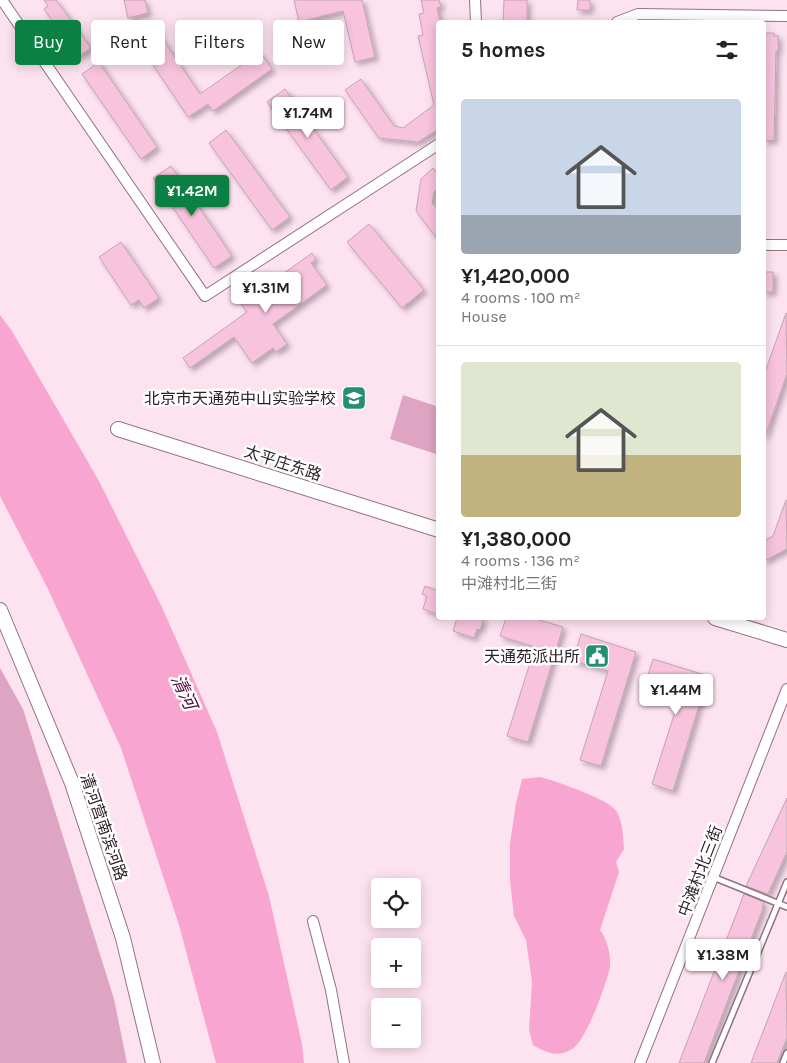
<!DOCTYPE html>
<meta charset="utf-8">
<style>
:root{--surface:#fff;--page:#f2f2f2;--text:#222;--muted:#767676;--line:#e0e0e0;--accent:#0b8043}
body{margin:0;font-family:Karla,"Noto Sans SC",sans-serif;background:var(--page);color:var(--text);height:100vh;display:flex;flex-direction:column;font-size:19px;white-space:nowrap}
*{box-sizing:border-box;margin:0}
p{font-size:16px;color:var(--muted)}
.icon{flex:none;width:28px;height:28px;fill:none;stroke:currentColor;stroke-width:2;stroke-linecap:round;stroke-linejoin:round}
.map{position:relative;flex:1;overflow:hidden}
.details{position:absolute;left:436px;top:20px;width:330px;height:600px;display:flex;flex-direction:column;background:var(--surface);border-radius:5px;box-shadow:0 2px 12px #0003}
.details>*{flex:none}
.banner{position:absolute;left:15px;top:20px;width:346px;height:45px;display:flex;gap:10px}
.buttons{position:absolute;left:371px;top:878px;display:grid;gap:10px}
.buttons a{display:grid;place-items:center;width:50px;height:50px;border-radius:5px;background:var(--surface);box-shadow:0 2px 12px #0003;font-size:25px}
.price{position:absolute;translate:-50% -42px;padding:0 11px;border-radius:5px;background:#fff;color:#222;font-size:16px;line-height:32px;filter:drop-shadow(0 1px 2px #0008)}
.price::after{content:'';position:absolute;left:50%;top:30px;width:15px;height:11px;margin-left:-8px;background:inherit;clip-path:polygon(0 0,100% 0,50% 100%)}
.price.on{background:var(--accent);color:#fff}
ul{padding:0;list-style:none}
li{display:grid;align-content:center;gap:10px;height:265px;padding:0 25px}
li+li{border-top:1px solid var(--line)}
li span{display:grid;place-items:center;height:155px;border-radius:5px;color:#555}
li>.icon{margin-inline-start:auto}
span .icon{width:90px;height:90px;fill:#fffc;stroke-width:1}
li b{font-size:21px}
h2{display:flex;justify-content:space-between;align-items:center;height:60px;padding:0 25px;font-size:21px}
.pill{padding:0 18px;border-radius:5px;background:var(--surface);box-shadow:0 2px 12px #0003;font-size:18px;line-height:45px}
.pill.on{background:var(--accent);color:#fff}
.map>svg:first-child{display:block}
</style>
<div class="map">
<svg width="787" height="1063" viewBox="0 0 787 1063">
<defs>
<filter id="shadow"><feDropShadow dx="3.5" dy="3.5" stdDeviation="2.5" flood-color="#0004"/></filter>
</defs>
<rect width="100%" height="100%" fill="#fde2ef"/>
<path fill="#dea5c2" d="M403 395 439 407V455L390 439Z
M0 668 23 709 114 999 127 1063H0Z"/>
<path fill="#f9a5d1" d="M0 315 12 331 99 481 161 605 217 732 269 896 302 1044 304 1063H216L179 925 121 748 48 589 0 496Z
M540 777C555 781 610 799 617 812 623 823 623 837 624 849L616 862 619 872 600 930C607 939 611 955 610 966 608 981 585 1043 572 1049 557 1058 547 1053 533 1045L529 1030 532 982 526 940 514 916 510 880V844L516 803 522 779Z"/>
<path fill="#f7c3dd" stroke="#c4a4b4" filter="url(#shadow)" d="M44 0H56L91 48 78 57 44 9 48 6Z
M124 0H145L148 13 128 18Z
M294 0H362L375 57 355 62 343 11 299 22Z
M421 0H439L441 7 437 8 440 22H439V129L418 142 379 138 345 90 361 79 394 126 403 128 434 105 418 36 423 35 419 14 424 13Z
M504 0H527V22H503Z
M578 0H590V10H577Z
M155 28 200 94 260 52 272 69 213 111 208 104 188 117 137 41Z
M764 33H774V36H778V51H776L774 140 764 141Z
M99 62 157 147 141 159 82 74Z
M285 89 348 177 331 190 267 102Z
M226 130 290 217 272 230 209 143Z
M171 166 232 256 214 268 153 178Z
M433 168 439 175V188L434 192 432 203 439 211V241L416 211 421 179Z
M369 224 424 290 402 308 347 242Z
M121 242 159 298 144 308 139 300 131 305 99 257Z
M312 253 316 259 311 263 327 285 273 324 287 344 276 352 273 348 252 363 234 337 190 368 183 358 247 312 241 304Z
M764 272H773V292H764Z
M786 313 787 374 765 437H764V375Z
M786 500 787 549 764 561V541L773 536Z
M425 586 439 591V615L423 609 427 596 422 594Z
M457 618H484L480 630 477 629 474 638 453 631Z
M506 618H532L563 627 528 742 507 736 535 647 500 636Z
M581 634 636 652 601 766 580 760 608 671 573 661Z
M653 659 708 676 673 791 652 784 680 696 645 685Z
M787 798V852L768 894 746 886Z
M744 894 764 902 762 908H763L704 1063H679Z
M786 972 787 1038 777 1063H751Z"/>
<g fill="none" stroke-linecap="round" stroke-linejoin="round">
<defs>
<path id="lane" d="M713 877 787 907
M712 1063 787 882
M783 1063 787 1053"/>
<path id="street" d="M2 0 205 296 439 144
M475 0 476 22
M617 22 638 14 787 16
M764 245H787
M313 921 331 990 344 1063
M640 1063 787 689"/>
<path id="secondary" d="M118 429 439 530
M0 610 72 783 123 938 153 1063
M715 618 787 640"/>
</defs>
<use href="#lane" stroke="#917382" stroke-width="8"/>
<use href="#street" stroke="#917382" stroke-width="12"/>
<use href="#secondary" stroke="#917382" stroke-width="16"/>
<use href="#lane" stroke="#fff" stroke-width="5"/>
<use href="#street" stroke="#fff" stroke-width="10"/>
<use href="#secondary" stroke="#fff" stroke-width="14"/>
</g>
<defs>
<symbol id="school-square" viewBox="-11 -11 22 22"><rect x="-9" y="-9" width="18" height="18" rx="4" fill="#25906f" stroke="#fff"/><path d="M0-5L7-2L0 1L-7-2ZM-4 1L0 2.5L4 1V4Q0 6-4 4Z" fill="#fff"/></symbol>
<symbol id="civic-square" viewBox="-11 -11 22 22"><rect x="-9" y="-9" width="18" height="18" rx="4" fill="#25906f" stroke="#fff"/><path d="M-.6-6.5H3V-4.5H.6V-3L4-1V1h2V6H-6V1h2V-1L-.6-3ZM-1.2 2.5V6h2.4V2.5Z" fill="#fff"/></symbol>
</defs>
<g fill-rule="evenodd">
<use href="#school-square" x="340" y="384" width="28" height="28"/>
<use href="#civic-square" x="583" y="642" width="28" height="28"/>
</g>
<g text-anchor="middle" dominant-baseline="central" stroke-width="5" stroke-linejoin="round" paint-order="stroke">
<g font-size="16" fill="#2e2228" stroke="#fff" text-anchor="end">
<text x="336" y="398">北京市天通苑中山实验学校</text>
<text x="580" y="656">天通苑派出所</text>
</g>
<g font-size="16" fill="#2e2228" stroke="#fff">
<text transform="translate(283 463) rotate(18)">太平庄东路</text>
<text transform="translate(104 827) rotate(71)">清河营南滨河路</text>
<text transform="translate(700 871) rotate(-69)">中滩村北三街</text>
</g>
<g font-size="18" font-style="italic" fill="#540a39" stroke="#fff">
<text transform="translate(184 692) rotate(65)">清河</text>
</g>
</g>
</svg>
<div class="buttons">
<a><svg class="icon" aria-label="locate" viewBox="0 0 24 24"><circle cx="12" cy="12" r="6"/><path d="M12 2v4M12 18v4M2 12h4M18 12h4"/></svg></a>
<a>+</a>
<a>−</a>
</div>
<b class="price" style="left:308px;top:139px">¥1.74M</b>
<b class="price on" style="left:192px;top:217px">¥1.42M</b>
<b class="price" style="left:266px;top:314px">¥1.31M</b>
<b class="price" style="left:676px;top:716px">¥1.44M</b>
<b class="price" style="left:723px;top:981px">¥1.38M</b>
<div class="banner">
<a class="pill on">Buy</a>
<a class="pill">Rent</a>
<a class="pill">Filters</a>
<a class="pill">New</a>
</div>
<section class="details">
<h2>5 homes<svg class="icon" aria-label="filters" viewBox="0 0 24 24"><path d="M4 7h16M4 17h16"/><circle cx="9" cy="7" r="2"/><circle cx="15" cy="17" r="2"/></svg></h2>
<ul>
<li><span style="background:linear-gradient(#c9d6e8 75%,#9aa5b1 0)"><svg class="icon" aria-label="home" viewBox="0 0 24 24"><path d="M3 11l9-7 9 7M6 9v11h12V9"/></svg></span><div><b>¥1,420,000</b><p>4 rooms · 100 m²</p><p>House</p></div></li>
<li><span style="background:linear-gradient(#dfe7d0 60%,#c2b280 0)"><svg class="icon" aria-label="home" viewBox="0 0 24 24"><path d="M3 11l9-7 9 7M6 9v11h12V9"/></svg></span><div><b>¥1,380,000</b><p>4 rooms · 136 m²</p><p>中滩村北三街</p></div></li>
</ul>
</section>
</div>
